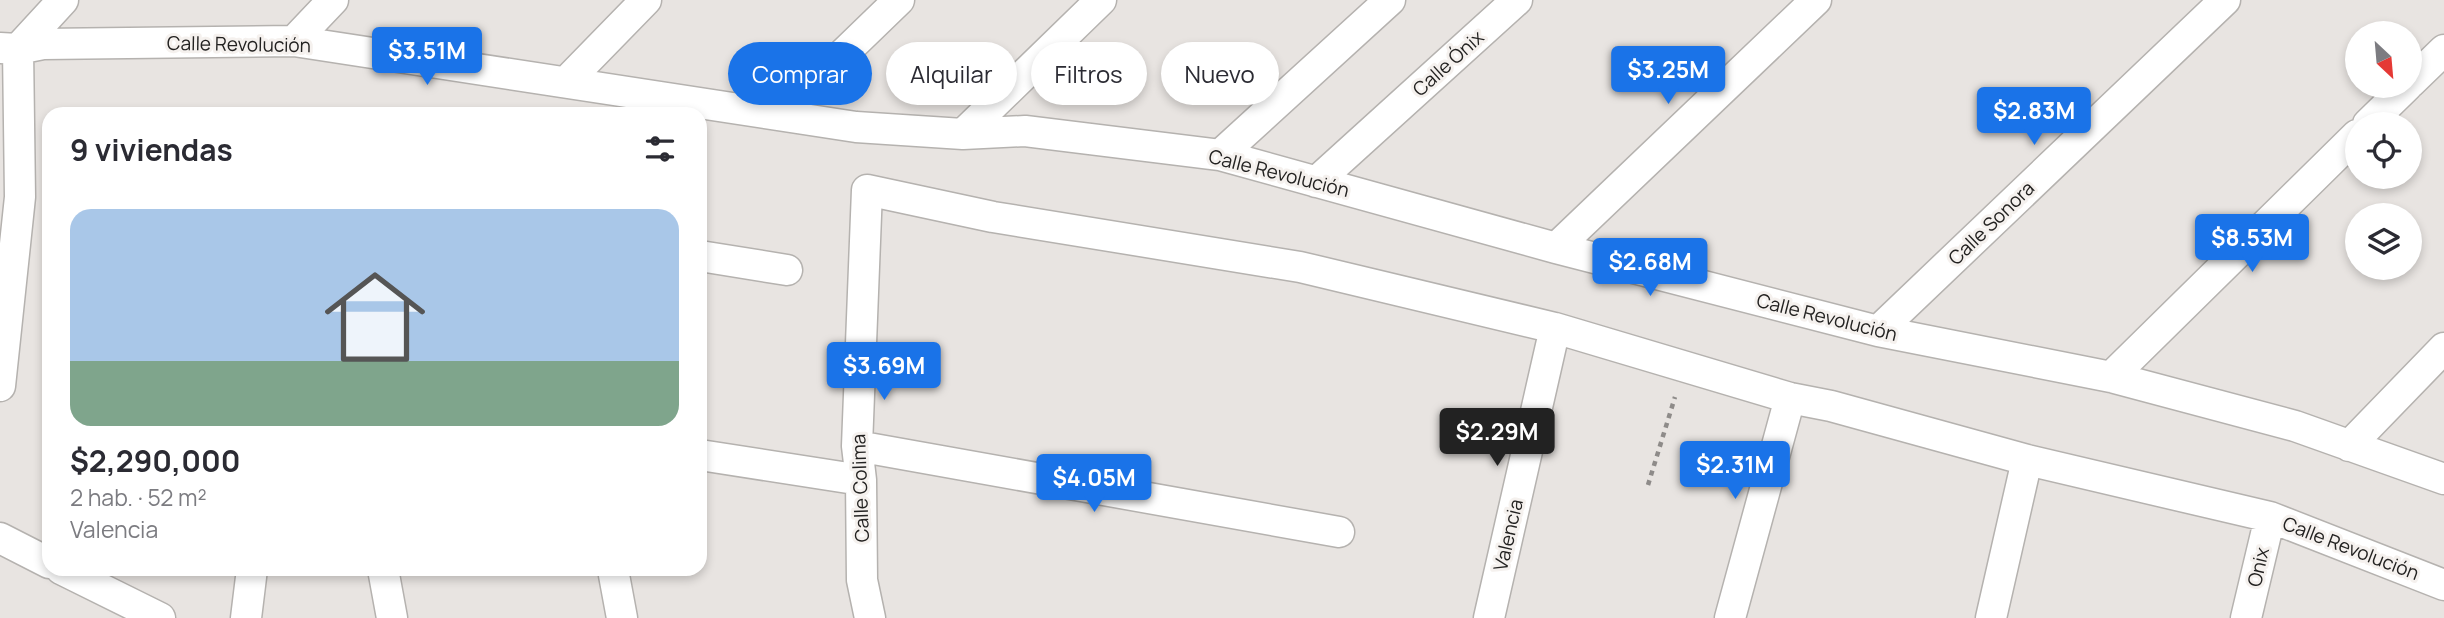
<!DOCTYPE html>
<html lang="es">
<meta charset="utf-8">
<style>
:root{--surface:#fff;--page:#f2f2f3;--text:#2b2b33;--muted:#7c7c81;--accent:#1a73e8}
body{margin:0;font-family:Manrope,sans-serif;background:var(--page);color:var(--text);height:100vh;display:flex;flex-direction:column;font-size:26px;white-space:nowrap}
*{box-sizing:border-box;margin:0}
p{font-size:23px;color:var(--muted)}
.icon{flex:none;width:38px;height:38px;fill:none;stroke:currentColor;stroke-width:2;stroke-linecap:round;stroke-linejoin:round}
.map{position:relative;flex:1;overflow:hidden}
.side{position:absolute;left:42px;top:107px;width:665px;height:469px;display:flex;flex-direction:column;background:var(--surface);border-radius:21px;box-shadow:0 4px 10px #0003}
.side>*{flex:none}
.guide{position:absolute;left:728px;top:42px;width:665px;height:63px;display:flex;gap:14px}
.needle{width:46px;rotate:154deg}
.tools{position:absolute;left:2345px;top:21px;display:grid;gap:14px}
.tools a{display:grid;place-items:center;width:77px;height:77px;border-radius:50%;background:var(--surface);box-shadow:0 4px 10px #0003;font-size:35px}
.price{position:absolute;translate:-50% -60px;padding:0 16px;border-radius:7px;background:var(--accent);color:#fff;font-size:23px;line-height:46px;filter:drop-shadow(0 2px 4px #0008)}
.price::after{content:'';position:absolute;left:50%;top:42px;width:21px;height:16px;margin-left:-10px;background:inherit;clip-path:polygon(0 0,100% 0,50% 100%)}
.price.on{background:#222;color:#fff}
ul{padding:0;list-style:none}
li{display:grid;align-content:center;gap:14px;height:371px;padding:0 28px}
li span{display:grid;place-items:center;height:217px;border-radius:21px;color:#555}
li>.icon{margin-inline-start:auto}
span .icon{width:126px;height:126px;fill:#fffc;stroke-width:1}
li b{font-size:30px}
h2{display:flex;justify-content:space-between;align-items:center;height:84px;padding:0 28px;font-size:30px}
.chip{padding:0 24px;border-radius:32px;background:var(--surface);box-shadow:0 4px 10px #0003;font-size:24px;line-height:63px}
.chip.on{background:var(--accent);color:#fff}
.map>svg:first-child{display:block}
</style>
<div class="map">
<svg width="2444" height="618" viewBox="0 0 2444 618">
<rect width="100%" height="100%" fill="#e8e4e1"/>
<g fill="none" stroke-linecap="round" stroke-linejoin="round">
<defs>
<path id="minor" d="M294 41 333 0
M0 48 18 49 43 44 294 41 856 127 963 134 1025 131 1220 155 1556 248 1878 331 2111 377 2295 426 2444 479
M566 82 646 0
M2410 83 2444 50
M780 115 899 0
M2368 124 2407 86
M963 134 1101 0
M1220 155 1390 0
M1316 182 1517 0
M1556 248 1816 0
M700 256 787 270
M1878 331 2225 0
M2111 377 2357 135
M0 386 20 197 18 49 63 0
M857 446 1339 532
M2349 446 2444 348
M700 455 861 480
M0 538 49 563
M61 569 160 618
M383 569 392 618
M614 575 622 618
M246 618 252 569
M870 618 862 580 861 480 857 446 867 190 993 217 1300 267 1555 328 1790 398 1831 406 2027 460 2270 517 2444 585
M1489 618 1555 328
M1730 618 1790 398
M1991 618 2027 460
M2246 618 2270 517"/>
</defs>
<use href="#minor" stroke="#b5b2af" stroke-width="33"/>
<path stroke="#8e8b89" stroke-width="4.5" stroke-dasharray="5 5" stroke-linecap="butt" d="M1648 485 1675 397"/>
<use href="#minor" stroke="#fff" stroke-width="30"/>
</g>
<g text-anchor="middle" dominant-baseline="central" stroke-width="6" stroke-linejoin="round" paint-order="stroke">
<g font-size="19" fill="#232221" stroke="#f5f1ee">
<text transform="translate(239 44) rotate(1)">Calle Revolución</text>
<text transform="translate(1448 63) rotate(-42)">Calle Ónix</text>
<text transform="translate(1279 173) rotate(14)">Calle Revolución</text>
<text transform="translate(1991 223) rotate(-44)">Calle Sonora</text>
<text transform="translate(1827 317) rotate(14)">Calle Revolución</text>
<text transform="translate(860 488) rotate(-92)">Calle Colima</text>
<text transform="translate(1508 535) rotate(-77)">Valencia</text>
<text transform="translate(2351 548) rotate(21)">Calle Revolución</text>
<text transform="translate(2258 567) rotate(-77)">Onix</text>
</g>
</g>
</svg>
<div class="tools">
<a><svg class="needle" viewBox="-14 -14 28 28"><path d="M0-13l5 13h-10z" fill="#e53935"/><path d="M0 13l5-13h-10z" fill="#7c7c81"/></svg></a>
<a><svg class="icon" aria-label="locate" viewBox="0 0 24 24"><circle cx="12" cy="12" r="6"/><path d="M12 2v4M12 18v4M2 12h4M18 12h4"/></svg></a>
<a><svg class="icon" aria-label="layers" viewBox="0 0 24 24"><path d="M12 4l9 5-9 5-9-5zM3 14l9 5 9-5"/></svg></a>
</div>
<b class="price" style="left:427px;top:87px">$3.51M</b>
<b class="price" style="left:1668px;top:106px">$3.25M</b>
<b class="price" style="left:2034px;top:147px">$2.83M</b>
<b class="price" style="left:2252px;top:274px">$8.53M</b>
<b class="price" style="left:1650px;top:298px">$2.68M</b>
<b class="price" style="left:884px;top:402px">$3.69M</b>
<b class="price on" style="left:1497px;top:468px">$2.29M</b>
<b class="price" style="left:1735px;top:501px">$2.31M</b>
<b class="price" style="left:1094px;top:514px">$4.05M</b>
<div class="guide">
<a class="chip on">Comprar</a>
<a class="chip">Alquilar</a>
<a class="chip">Filtros</a>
<a class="chip">Nuevo</a>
</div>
<section class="side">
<h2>9 viviendas<svg class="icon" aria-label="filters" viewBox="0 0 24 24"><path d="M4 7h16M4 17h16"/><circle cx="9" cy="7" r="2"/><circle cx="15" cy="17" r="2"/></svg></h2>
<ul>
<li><span style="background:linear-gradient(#a9c7e8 70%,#7fa58c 0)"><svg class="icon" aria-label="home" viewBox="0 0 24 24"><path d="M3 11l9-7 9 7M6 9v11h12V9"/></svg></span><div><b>$2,290,000</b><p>2 hab. · 52 m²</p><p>Valencia</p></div></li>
</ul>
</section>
</div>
